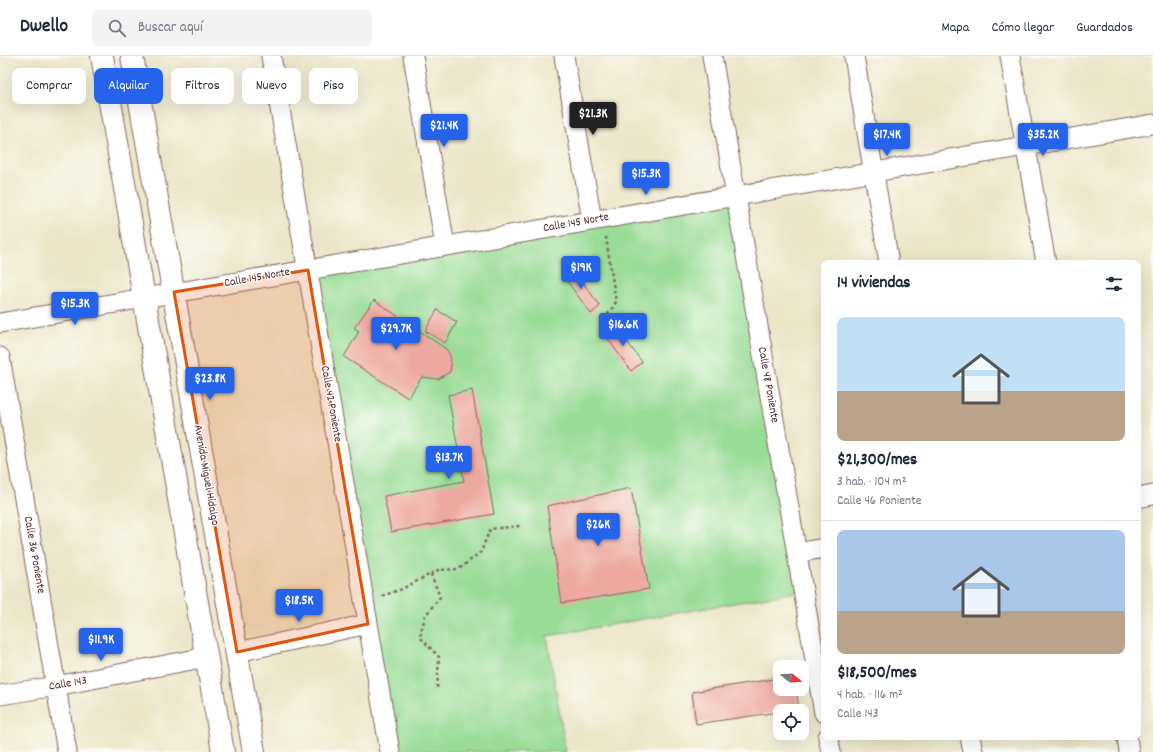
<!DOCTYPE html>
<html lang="es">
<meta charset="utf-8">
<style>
:root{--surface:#fff;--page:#f2f2f3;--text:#1f2937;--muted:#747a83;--line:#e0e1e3;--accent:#2563eb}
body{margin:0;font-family:Dekko,sans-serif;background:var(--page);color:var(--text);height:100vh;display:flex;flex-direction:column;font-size:15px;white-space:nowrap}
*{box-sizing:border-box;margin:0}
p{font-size:13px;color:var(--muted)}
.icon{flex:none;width:22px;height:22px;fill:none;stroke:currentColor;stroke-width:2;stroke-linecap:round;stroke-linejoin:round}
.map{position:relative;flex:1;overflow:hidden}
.sheet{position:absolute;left:821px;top:204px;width:320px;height:480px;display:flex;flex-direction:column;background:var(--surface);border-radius:8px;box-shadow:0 4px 16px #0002}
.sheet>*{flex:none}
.banner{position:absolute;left:12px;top:12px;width:380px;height:36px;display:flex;gap:8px}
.needle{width:26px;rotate:108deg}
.buttons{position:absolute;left:773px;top:604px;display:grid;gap:8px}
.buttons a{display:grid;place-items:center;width:36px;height:36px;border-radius:8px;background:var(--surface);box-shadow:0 4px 16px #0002;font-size:20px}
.price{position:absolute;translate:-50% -34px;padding:0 9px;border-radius:4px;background:var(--accent);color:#fff;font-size:13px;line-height:26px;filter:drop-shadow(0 1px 2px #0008)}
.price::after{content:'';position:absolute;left:50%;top:24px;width:12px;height:9px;margin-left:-6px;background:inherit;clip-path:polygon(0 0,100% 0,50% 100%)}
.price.current{background:#222;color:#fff}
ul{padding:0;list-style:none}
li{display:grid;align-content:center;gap:8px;height:212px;padding:0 16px}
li+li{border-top:1px solid var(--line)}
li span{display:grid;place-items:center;height:124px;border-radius:8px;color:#555}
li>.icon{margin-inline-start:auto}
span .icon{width:72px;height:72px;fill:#fffc;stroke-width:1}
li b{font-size:17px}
h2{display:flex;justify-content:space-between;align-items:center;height:48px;padding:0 16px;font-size:17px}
.pill{padding:0 14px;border-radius:8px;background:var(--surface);box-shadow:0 4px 16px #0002;font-size:14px;line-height:36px}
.pill.current{background:var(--accent);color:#fff}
header{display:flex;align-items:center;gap:24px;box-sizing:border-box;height:56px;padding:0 20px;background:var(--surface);border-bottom:1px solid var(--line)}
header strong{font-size:19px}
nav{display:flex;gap:22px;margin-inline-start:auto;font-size:14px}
.search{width:280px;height:36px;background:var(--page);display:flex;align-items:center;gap:10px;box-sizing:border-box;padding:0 14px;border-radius:8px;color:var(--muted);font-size:15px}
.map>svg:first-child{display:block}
</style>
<header>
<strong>Dwello</strong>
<div class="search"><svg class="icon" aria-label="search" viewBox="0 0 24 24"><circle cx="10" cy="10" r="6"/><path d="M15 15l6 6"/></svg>Buscar aquí</div>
<nav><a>Mapa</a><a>Cómo llegar</a><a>Guardados</a></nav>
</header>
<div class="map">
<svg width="1153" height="696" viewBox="0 0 1153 696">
<rect width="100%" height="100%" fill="#fdfcf7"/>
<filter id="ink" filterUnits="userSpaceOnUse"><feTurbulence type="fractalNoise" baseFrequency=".025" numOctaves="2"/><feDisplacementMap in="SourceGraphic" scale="8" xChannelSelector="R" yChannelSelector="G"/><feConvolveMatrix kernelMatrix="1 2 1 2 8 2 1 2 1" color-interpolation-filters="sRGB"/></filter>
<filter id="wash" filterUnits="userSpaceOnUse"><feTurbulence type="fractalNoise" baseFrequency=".012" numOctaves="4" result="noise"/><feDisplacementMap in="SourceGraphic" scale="16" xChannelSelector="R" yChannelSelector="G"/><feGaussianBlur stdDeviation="0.9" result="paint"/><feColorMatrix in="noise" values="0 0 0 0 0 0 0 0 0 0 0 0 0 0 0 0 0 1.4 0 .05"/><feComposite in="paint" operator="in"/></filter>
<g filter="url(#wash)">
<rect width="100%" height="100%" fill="#ebe6c8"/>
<path fill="#98dc95" stroke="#717e60" d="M731 146 797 536 547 580 566 696H396L315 220Z"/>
<g id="blocks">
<path fill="#eda9a0" d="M572 211 600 250 591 258 562 218Z
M374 244 446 293 450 299 451 308 450 316 438 323 422 321 408 342 344 301 359 275 354 272Z
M437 254 457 266 445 287 425 275Z
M614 268 642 306 631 315 603 276Z
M472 334 494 458 391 476 384 440 464 425 448 339Z
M631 432 649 533 562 547 547 450Z
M780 622V633H796L799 653 696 668 692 636Z"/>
</g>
</g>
<g filter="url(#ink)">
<use href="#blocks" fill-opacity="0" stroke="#826562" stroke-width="1"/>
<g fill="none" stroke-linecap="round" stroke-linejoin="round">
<defs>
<path id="street" d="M271 0 390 696
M413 0 445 190
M564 0 592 165
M712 0 824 657
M854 0 889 207
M1010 0 1046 207
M0 267 1153 68
M0 301 67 696
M1138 442 1153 439
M797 497 824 492
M237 596 368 568
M0 639 56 630 207 601
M828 681 831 696
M970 681 973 696
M1127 681 1129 696"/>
<path id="secondary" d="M102 0 223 696
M132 0 254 696"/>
</defs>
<use href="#street" stroke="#826562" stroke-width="21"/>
<use href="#secondary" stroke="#826562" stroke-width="24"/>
<path stroke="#826562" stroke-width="2.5" stroke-dasharray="3 3" stroke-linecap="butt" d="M603 262 610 256 616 246 606 181
M431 518 440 541 425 560 420 581 439 601 437 634
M382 540 402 533 438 514 459 513 481 496 490 473 520 470"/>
<use href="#street" stroke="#fff" stroke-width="19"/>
<use href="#secondary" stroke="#fff" stroke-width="22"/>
</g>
</g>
<path fill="#e0560e" fill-opacity="0.2" stroke="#e0560e" stroke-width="3" stroke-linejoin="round" d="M308 214 368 568 237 596 174 236Z"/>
<g text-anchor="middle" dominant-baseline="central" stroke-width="3" stroke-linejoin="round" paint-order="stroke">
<g font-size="12" fill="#4a1f2b" stroke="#fdfcf7">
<text transform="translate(576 167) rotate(-10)">Calle 145 Norte</text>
<text transform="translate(257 222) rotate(-10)">Calle 145 Norte</text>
<text transform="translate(768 329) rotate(80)">Calle 48 Poniente</text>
<text transform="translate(331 348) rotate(80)">Calle 42 Poniente</text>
<text transform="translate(206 419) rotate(80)">Avenida Miguel Hidalgo</text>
<text transform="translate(34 499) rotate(80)">Calle 36 Poniente</text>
<text transform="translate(68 628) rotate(-10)">Calle 143</text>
</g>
</g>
</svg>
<div class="buttons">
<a><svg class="needle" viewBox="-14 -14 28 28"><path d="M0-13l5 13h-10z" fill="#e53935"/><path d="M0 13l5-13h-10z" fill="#747a83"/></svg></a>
<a><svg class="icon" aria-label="locate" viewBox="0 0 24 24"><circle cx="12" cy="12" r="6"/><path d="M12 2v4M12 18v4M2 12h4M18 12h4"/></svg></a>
</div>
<b class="price current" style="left:593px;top:80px">$21.3K</b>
<b class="price" style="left:444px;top:92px">$21.4K</b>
<b class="price" style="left:887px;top:101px">$17.4K</b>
<b class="price" style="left:1043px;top:101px">$35.2K</b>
<b class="price" style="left:646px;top:140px">$15.3K</b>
<b class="price" style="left:581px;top:234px">$19K</b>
<b class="price" style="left:75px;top:270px">$15.3K</b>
<b class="price" style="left:623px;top:291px">$16.6K</b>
<b class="price" style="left:396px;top:295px">$29.7K</b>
<b class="price" style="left:210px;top:345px">$23.8K</b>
<b class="price" style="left:449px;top:424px">$13.7K</b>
<b class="price" style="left:598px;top:491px">$26K</b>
<b class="price" style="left:299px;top:567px">$18.5K</b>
<b class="price" style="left:101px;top:606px">$11.9K</b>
<div class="banner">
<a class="pill">Comprar</a>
<a class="pill current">Alquilar</a>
<a class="pill">Filtros</a>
<a class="pill">Nuevo</a>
<a class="pill">Piso</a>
</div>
<section class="sheet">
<h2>14 viviendas<svg class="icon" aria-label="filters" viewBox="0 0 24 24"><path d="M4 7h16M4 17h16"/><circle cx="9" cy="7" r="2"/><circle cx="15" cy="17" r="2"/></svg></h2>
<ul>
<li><span style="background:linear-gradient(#bfe0f5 60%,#b9a48a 0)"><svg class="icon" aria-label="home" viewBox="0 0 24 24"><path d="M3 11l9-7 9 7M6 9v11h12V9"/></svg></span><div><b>$21,300/mes</b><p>3 hab. · 104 m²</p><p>Calle 46 Poniente</p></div></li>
<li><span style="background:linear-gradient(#a9c7e8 65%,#b9a48a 0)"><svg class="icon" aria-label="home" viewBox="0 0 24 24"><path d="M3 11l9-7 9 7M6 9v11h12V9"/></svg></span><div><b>$18,500/mes</b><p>4 hab. · 116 m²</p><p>Calle 143</p></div></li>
</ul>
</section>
</div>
